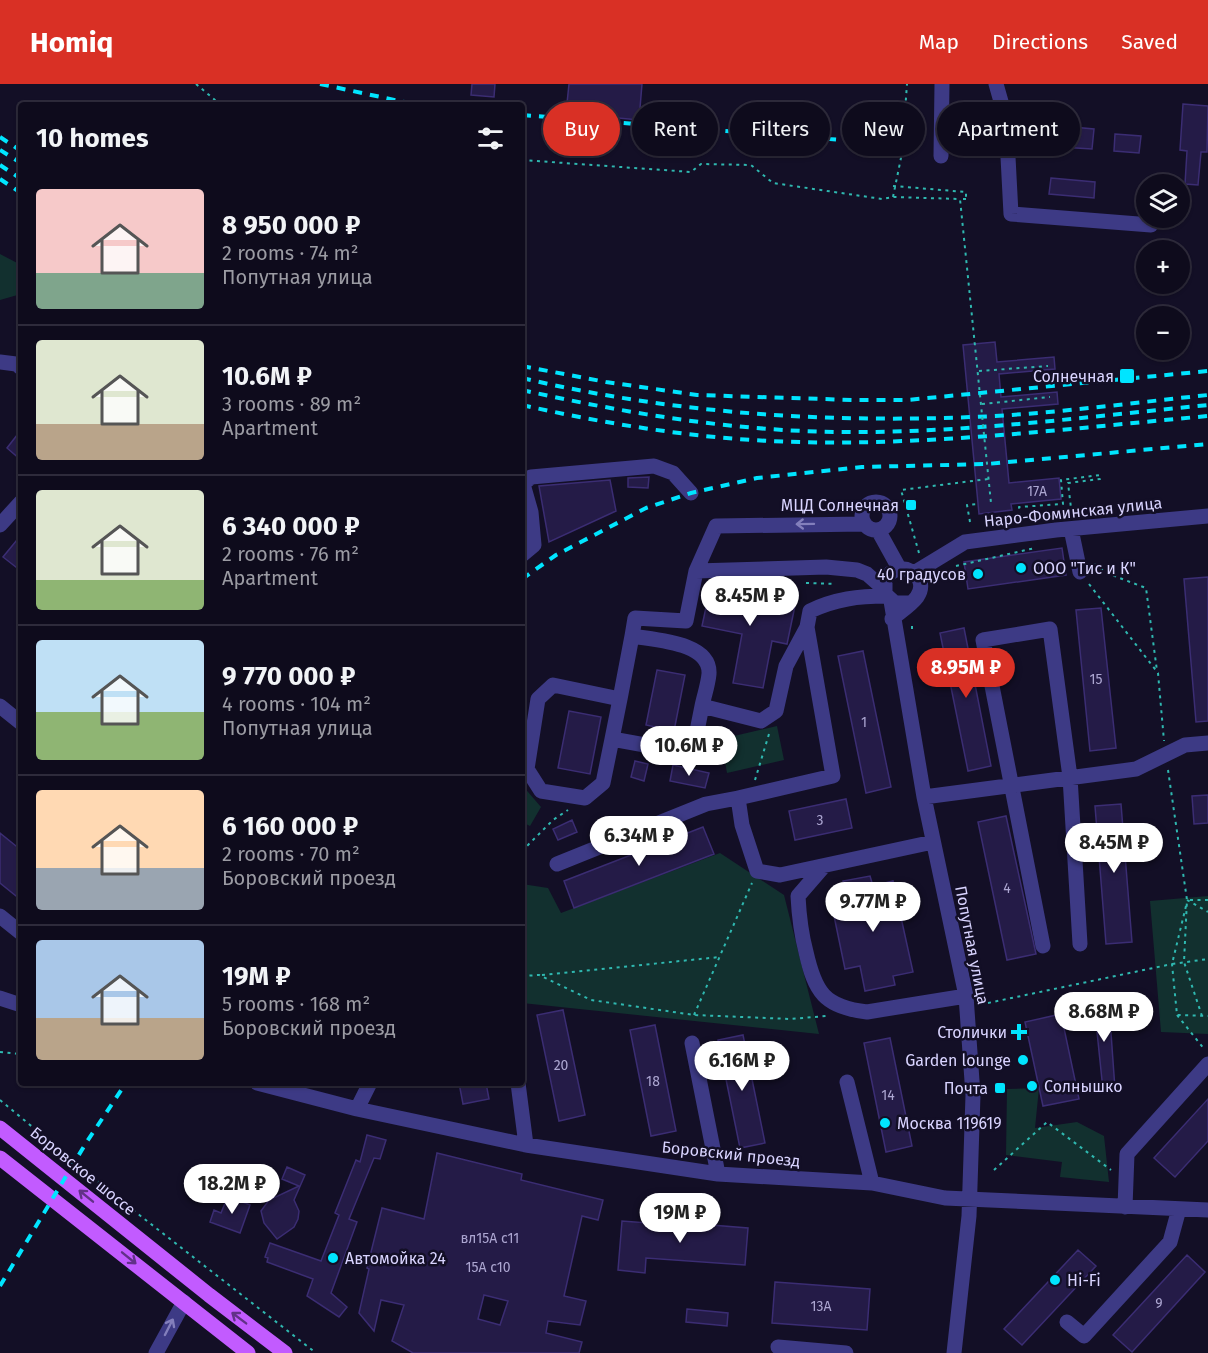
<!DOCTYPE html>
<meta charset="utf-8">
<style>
:root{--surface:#0e0b1c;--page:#1c1929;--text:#f1f3f6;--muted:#9b9ba3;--line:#2e2b3b;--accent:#d93025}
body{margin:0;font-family:"Fira Sans",sans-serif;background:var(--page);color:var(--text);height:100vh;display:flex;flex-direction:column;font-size:22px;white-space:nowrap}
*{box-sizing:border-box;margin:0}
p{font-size:20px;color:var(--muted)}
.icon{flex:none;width:33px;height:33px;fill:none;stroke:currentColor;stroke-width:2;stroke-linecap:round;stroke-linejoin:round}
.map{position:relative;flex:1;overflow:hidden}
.details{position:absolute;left:18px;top:18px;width:507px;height:984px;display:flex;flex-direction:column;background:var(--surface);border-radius:6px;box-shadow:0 2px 4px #0004,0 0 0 2px var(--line)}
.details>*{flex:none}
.guide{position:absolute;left:543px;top:18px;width:570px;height:54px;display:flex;gap:12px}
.fabs{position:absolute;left:1136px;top:90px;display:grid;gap:12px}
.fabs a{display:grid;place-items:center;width:54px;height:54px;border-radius:50%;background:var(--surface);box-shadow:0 2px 4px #0004,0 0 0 2px var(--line);font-size:30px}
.price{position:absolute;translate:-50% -51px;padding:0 14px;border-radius:21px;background:#fff;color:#222;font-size:20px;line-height:39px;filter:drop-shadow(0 2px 3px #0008)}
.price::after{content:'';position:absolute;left:50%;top:36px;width:18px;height:14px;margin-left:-9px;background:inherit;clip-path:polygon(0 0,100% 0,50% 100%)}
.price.selected{background:var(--accent);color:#fff}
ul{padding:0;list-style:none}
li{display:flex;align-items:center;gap:18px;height:150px;padding:0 18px}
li+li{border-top:2px solid var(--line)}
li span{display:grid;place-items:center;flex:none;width:168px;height:120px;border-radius:6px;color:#555}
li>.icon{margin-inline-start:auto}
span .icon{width:72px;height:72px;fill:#fffc;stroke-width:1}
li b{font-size:26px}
h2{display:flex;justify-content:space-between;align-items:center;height:72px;padding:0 18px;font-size:26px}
.pill{padding:0 21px;border-radius:27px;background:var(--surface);box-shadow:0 2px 4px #0004,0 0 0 2px var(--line);font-size:21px;line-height:54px}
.pill.selected{background:var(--accent);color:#fff}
header{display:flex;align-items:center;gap:36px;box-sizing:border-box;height:84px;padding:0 30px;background:var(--accent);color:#fff}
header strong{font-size:28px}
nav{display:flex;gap:33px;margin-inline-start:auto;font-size:21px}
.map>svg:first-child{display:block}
</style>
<header>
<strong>Homiq</strong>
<nav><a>Map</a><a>Directions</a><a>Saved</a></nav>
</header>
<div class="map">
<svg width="1208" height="1269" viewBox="0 0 1208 1269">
<rect width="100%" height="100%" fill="#130f26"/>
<path fill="#12302f" d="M0 170 21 181V210L0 216Z
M777 642 784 676 727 689 721 655Z
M522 701 541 723 530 742 522 738Z
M720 769 784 811 819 950 522 919V800L548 804 561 829Z
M1208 812V950L1161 948 1150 817Z
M1039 1004 1035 1044 1077 1038 1104 1052 1109 1098 1060 1093 1062 1078 1006 1071 1007 1005Z"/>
<path fill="#241b47" stroke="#3b2d73" stroke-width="1.5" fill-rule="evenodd" d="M472 0H495L494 13 471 11Z
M569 0H642L639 36 566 29Z
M1016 17 1036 19 1034 46 1016 44Z
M1183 20 1208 22 1207 68H1201L1198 101 1185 100 1187 67 1180 66Z
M1061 42 1094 45 1092 65 1060 63Z
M1115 50 1141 52 1139 69 1114 67Z
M1051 94 1095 98 1094 114 1049 110Z
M995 258 997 278 1054 273 1055 285 999 290 1001 313 1057 308 1058 320 1002 325 1009 399 1059 394 1061 415 1011 420 1012 426 979 430 963 261Z
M21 346V376L7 364Z
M649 393 648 404 628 403V394Z
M610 396 616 427 549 458 539 402Z
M21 451V487L3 473Z
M1062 464 1066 491 968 505 964 478Z
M1208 493V637L1196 638 1184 495Z
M711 500 796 517 787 560 772 557 763 604 733 599 742 550 702 542Z
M1101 524 1116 664 1090 667 1076 526Z
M964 544 991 682 968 687 940 549Z
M863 567 891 703 866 709 838 572Z
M657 586 685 591 674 647 646 641Z
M569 627 601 633 590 690 558 684Z
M635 677 648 680 644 697 631 693Z
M673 681 709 689 705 704 670 697Z
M1208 711V739L1194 740 1192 712Z
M846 715 852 744 795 756 789 727Z
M1121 720 1132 858 1106 860 1095 722Z
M1006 732 1036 870 1007 876 978 738Z
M572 736 577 748 558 756 553 745Z
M703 743 714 770 574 824 564 797Z
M0 749 21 766V816L0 799Z
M870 792 873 802 893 797 913 888 893 892 895 901 865 907 860 882 845 885 833 827 849 824 843 797Z
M1109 921 1115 1005 1103 1006 1096 938 1086 939 1085 926Z
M563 926 585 1031 559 1037 537 931Z
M1061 930 1079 1015 1043 1022 1025 938Z
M655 941 676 1047 651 1052 630 946Z
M743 951 765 1059 740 1064 718 956Z
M890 954 912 1062 886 1068 864 959Z
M459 999H486L489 1015 463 1020Z
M1208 1015V1057L1175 1093 1154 1074Z
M367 1051 386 1056 380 1075 374 1074 349 1135 357 1138 331 1209 347 1223 339 1233 307 1212 313 1195 267 1178 268 1174 265 1173 270 1159 321 1177 339 1131 335 1129 356 1076 360 1078Z
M437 1069 522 1090 521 1096 603 1116 598 1136 582 1132 564 1212 586 1217 580 1241 548 1237 546 1249 582 1258 579 1269H413L392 1257 404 1221 381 1216 374 1247 359 1229 369 1185 367 1184 382 1124 424 1135ZM484 1211 508 1217 500 1241 478 1235Z
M287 1083 305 1091 294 1116 299 1127 298 1135 294 1143 277 1155 264 1139 261 1127 269 1116 299 1102 282 1095Z
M228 1112 250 1121 240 1149 210 1138 214 1126 221 1129Z
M649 1136 748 1144 745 1181 646 1174 645 1189 618 1186 622 1137 648 1139Z
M1078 1166 1096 1182 1022 1261 1004 1245Z
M1187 1171 1205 1188 1132 1268 1113 1251Z
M775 1198 870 1205 867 1246 772 1239Z
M687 1225 728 1229 727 1242 686 1238Z"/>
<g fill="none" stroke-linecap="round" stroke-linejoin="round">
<path stroke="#2fb8b0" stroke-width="2" stroke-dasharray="3 4.5" stroke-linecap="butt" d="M196 0 215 16 231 21
M522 76 691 88 701 80 751 81 773 99 882 115 893 113 960 115
M893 102 966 108V115
M893 113 902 69 907 0
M979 287 1048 282
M982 320 1050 313
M1054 425 1055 433
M1020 432 1019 423 1063 420 1061 396 1100 391V395L1068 399 1071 424
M970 438 967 421 979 420
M919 469 901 406 988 395
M1094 480 1109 490 1146 504 1157 587
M956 482 1035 464
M806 499 836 500
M1089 500 1158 589 1164 657
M912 545V539
M1168 686 1187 816 1184 878 1202 932
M755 696 769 650
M522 767 553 736 568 726
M1187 816 1208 828
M1190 816H1208
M1186 822 1172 880 1208 875
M542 891 720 873
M522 892 539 891 591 916 694 931 791 935 826 932
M988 919 1172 880 1177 931 1208 932
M694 931 752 799
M1177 931 1205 966
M0 968 21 970
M0 1016 124 1119 316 1269
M994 1086 1047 1038 1111 1086"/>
<path stroke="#3d3a85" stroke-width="15" d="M996 0 1006 35 1011 130 1151 141
M941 72 942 0
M0 278 16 280 21 284
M862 432a14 14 0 1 1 28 0a14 14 0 1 1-28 0Z
M0 441 21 418
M1071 445 1080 488
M878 446 899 484
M522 471 534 461 531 428 523 400 531 393 654 382 673 389 691 409
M696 487 826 483 857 486 867 490 884 505
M914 489 965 458 1056 446 1208 432
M886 512C859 512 835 515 810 527L807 543 833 692 738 714 742 741 757 787 780 791 933 758
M891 517 924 713 966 912 973 1011 969 1132 954 1269
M892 535C900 528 911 521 917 513 932 491 897 472 885 496V510L895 519H909
M632 552 635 534 686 537 696 487 716 442 864 440
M620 615 632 552C654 556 711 558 709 590 708 601 704 612 702 622
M0 622 21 639
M612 655 620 615 553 601 538 615 527 685 541 707 585 714 603 699 612 655 678 667 695 657 702 622 761 637 776 627 786 582 807 543
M924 713 1136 685 1185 661 1208 659
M557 780 706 720 738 714
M824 782 798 812C799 832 801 849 806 868 815 908 824 923 867 928L966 912
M0 832 21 849
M1043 862 983 556 1050 545 1070 693 1080 860
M0 914 21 921
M692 959 718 1090
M847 998 872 1099
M257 999 357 1025 526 1061 718 1090 872 1099 945 1114 1208 1126
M518 999 526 1061
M357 1025 370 999
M1125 1123 1127 1070 1208 980
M1067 1238 1084 1252 1170 1158 1179 1125
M778 1263 846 1269
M156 1269 184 1218"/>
<path stroke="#c25bff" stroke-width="15" d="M0 1044 209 1211 285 1269
M0 1074 248 1269"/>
<path stroke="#00e5ff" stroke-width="4" stroke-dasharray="9 8" stroke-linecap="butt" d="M320 0 418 21
M522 31 867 58
M0 53 21 67
M0 66 21 79
M0 81 21 95
M0 95 21 109
M522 282 606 298 697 311 853 316H907L1208 287
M522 294C670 329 821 339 973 333 1051 330 1130 319 1208 311
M522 306C603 324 686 339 769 345 915 356 1063 335 1208 321
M522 321C602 339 687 353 769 357 916 364 1062 345 1208 332
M522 495 556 471 646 424 691 409 757 394 862 383 987 380 1208 360
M0 1202 86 1059 126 999"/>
<path stroke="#2fb8b0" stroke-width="2" stroke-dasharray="3 4.5" stroke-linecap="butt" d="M966 115H960L991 419"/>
</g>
<defs><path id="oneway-shaft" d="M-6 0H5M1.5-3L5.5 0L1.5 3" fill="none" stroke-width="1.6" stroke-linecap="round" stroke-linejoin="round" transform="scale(1.5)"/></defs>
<g stroke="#837fbc">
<use href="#oneway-shaft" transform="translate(805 440) rotate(179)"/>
<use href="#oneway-shaft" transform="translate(169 1243) rotate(-63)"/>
</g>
<g stroke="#623188">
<use href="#oneway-shaft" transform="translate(86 1112) rotate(-141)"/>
<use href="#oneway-shaft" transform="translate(129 1174) rotate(39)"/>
<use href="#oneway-shaft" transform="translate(239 1234) rotate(-143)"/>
</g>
<g fill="#00e5ff" stroke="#130f26" stroke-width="2">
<rect x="1119" y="284" width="16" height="16" rx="3"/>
<rect x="905" y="415" width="12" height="12" rx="3"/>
<circle cx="1021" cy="484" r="6"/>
<circle cx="978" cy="490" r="6"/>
<path d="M1016 939h6v6h6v6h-6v6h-6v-6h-6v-6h6z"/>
<circle cx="1023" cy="976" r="6"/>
<circle cx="1032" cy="1002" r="6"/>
<rect x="994" y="998" width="12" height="12" rx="3"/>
<circle cx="885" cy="1039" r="6"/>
<circle cx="333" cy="1174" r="6"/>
<circle cx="1055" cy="1196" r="6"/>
</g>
<g text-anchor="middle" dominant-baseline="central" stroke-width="5" stroke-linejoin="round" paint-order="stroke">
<g font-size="14" fill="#aca6d1">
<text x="1037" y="407">17А</text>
<text x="1096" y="595">15</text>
<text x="864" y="638">1</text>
<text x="820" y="736">3</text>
<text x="1007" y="804">4</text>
<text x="561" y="981">20</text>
<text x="653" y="997">18</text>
<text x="888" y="1011">14</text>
<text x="490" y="1154">вл15А с11</text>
<text x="488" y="1183">15А с10</text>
<text x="1159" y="1219">9</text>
<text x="821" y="1222">13А</text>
</g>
<g font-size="16" fill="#d9d4ff" stroke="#130f26" text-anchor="end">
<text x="1114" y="292">Солнечная</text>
<text x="899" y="421">МЦД Солнечная</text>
<text x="1033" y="484" text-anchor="start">ООО "Тис и К"</text>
<text x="966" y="490">40 градусов</text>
<text x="1007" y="948">Столички</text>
<text x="1011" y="976">Garden lounge</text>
<text x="1044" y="1002" text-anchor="start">Солнышко</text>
<text x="988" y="1004">Почта</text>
<text x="897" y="1039" text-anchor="start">Москва 119619</text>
<text x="345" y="1174" text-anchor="start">Автомойка 24</text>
<text x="1067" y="1196" text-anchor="start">Hi-Fi</text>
</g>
<g font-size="16" fill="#d9d4ff" stroke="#130f26">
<text transform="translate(1073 428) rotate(-6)">Наро-Фоминская улица</text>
<text transform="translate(972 861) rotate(79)">Попутная улица</text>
<text transform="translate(731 1070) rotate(6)">Боровский проезд</text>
<text transform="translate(83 1087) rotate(39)">Боровское шоссе</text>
</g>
</g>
</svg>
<div class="fabs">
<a><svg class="icon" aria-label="layers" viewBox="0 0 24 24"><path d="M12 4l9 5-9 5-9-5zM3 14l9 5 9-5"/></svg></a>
<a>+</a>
<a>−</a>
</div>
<b class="price" style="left:750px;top:543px">8.45M ₽</b>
<b class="price selected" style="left:966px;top:615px">8.95M ₽</b>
<b class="price" style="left:689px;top:693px">10.6M ₽</b>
<b class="price" style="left:639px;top:783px">6.34M ₽</b>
<b class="price" style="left:1114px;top:790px">8.45M ₽</b>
<b class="price" style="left:873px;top:849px">9.77M ₽</b>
<b class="price" style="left:1104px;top:959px">8.68M ₽</b>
<b class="price" style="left:742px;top:1008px">6.16M ₽</b>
<b class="price" style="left:232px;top:1131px">18.2M ₽</b>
<b class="price" style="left:680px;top:1160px">19M ₽</b>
<div class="guide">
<a class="pill selected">Buy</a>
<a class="pill">Rent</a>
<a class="pill">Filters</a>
<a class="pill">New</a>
<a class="pill">Apartment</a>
</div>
<section class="details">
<h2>10 homes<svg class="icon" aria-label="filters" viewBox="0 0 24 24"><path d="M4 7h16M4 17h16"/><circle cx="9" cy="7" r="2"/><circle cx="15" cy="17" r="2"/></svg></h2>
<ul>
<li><span style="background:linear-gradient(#f6c9c9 70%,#7fa58c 0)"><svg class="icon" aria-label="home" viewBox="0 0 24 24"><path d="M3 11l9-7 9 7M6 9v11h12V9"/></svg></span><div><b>8 950 000 ₽</b><p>2 rooms · 74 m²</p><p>Попутная улица</p></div></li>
<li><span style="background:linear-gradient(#dfe7d0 70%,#b9a48a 0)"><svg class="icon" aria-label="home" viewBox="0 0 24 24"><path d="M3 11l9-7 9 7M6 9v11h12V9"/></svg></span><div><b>10.6M ₽</b><p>3 rooms · 89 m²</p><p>Apartment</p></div></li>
<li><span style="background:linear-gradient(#dfe7d0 75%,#8fb573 0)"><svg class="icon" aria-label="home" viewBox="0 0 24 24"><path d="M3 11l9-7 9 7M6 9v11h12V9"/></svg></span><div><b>6 340 000 ₽</b><p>2 rooms · 76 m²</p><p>Apartment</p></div></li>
<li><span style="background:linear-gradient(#bfe0f5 60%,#8fb573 0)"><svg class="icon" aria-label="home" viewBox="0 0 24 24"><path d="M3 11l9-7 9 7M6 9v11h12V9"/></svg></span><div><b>9 770 000 ₽</b><p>4 rooms · 104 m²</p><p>Попутная улица</p></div></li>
<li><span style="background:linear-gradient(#ffd9b3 65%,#9aa5b1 0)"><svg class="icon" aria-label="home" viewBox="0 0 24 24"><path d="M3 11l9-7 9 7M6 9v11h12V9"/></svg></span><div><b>6 160 000 ₽</b><p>2 rooms · 70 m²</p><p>Боровский проезд</p></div></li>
<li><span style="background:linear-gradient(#a9c7e8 65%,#b9a48a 0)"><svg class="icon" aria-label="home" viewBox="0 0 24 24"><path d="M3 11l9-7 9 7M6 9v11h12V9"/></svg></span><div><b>19M ₽</b><p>5 rooms · 168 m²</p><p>Боровский проезд</p></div></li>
</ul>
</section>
</div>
